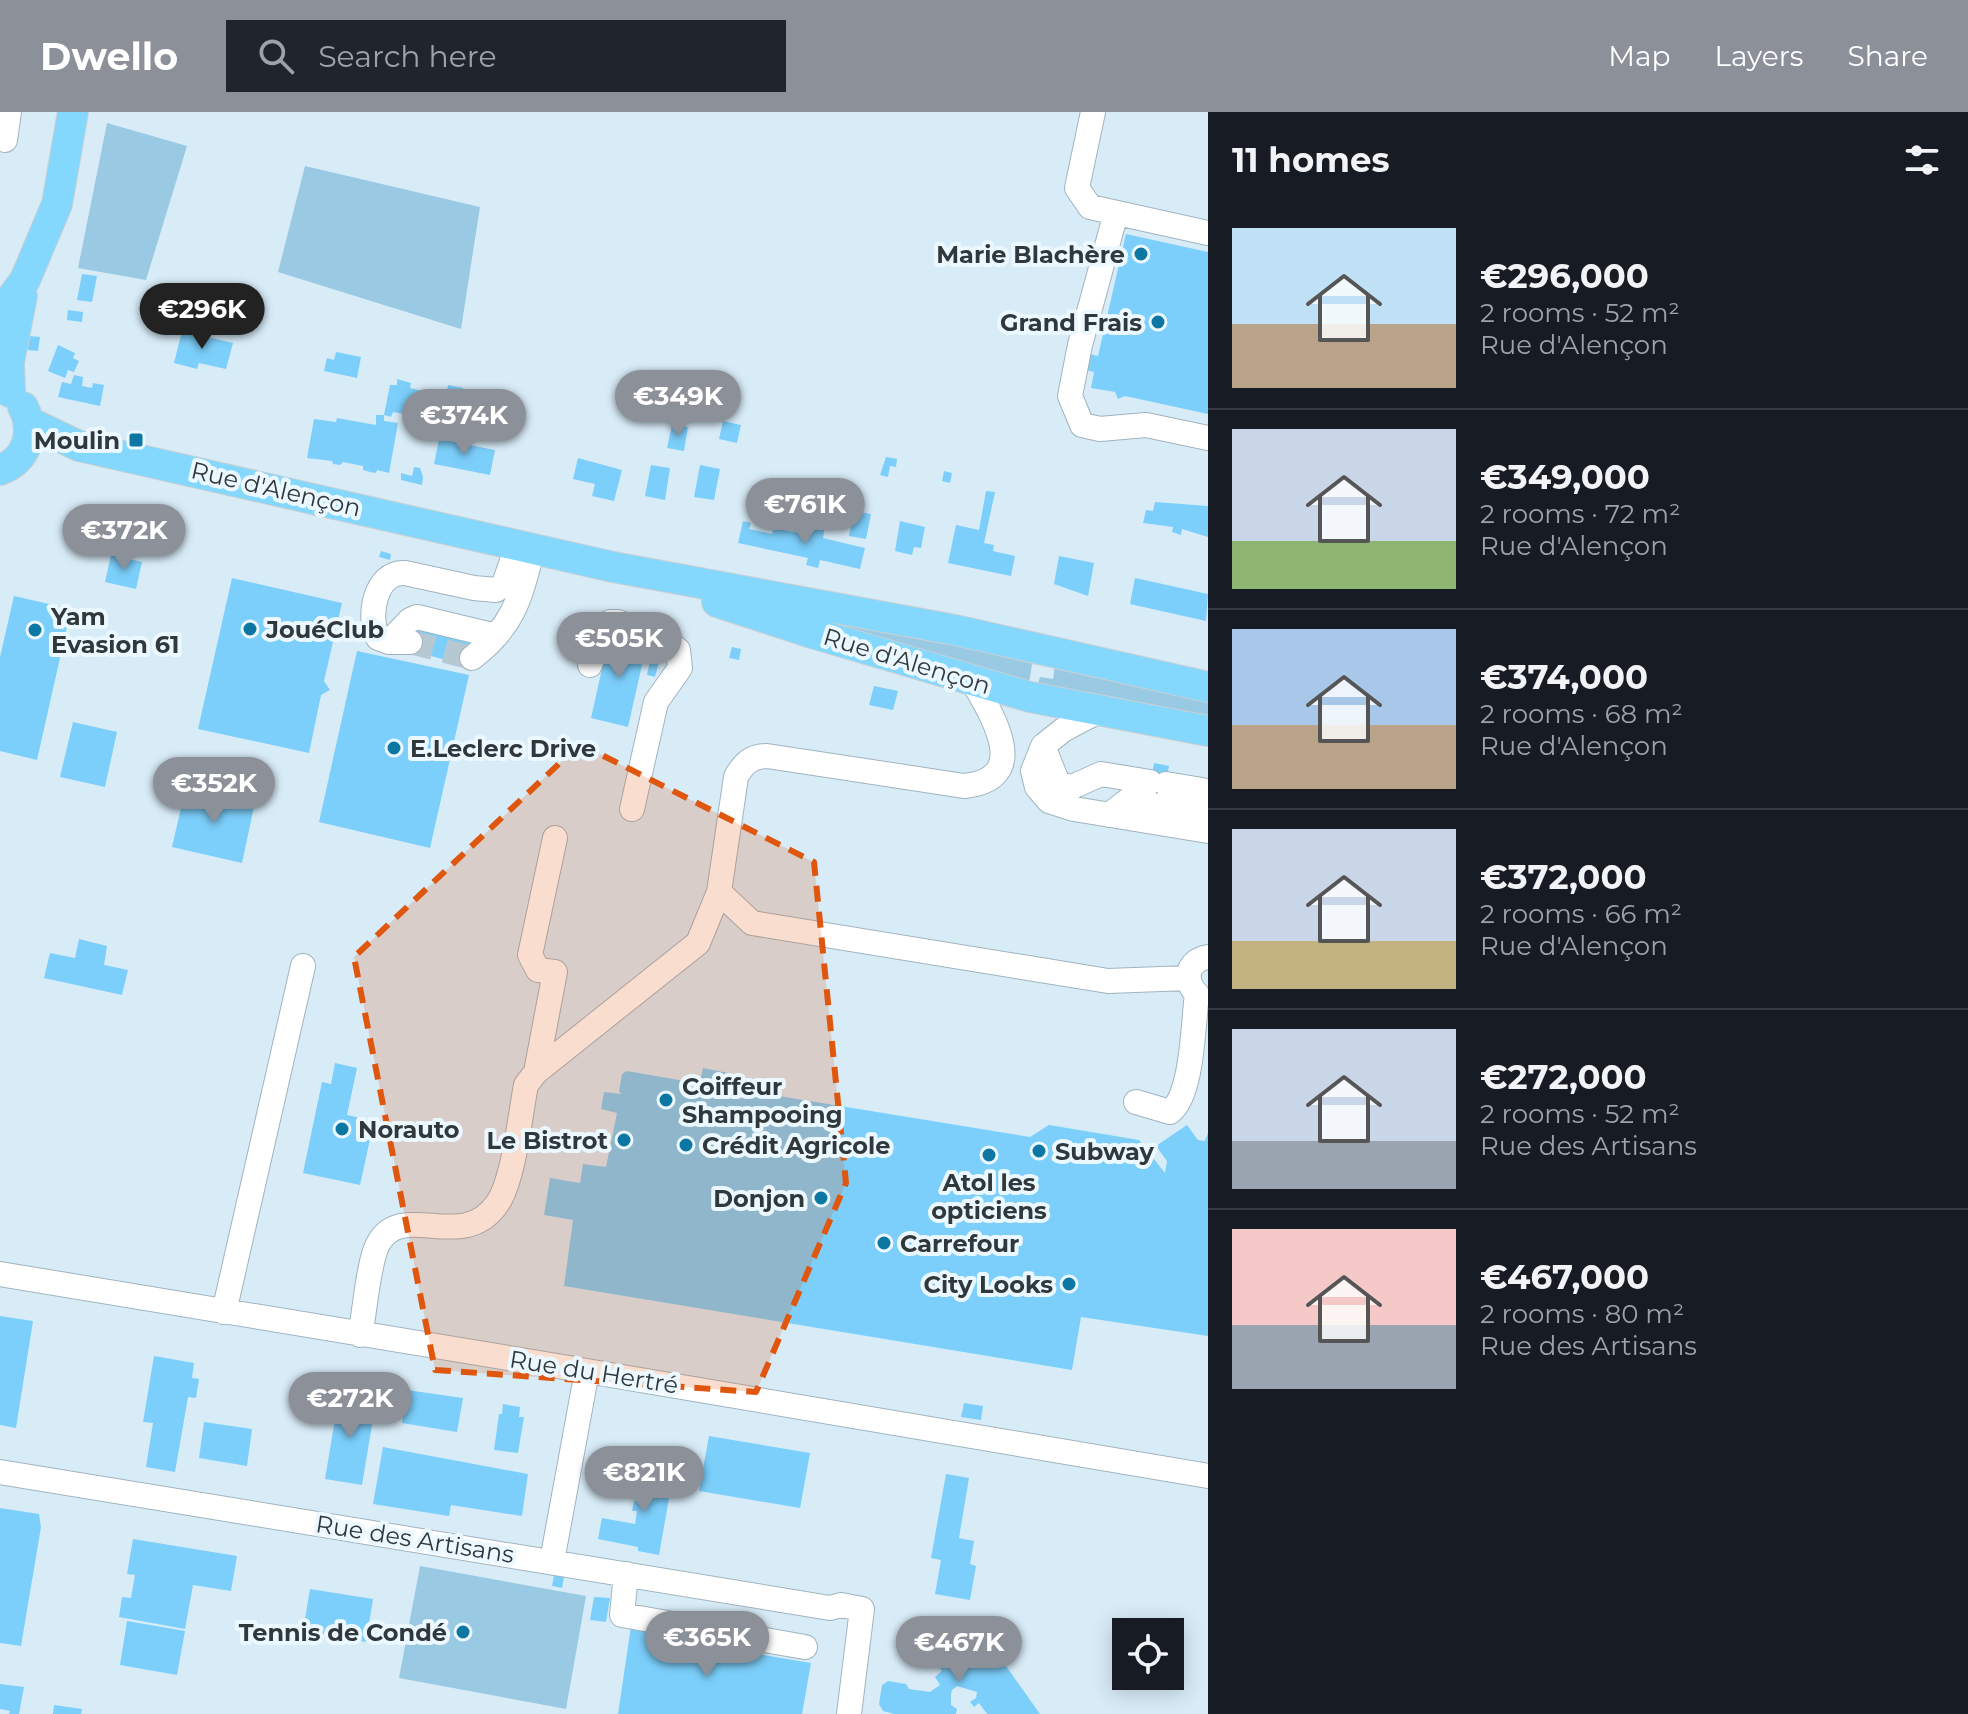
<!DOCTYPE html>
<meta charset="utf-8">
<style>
:root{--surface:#171b24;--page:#20242c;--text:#f1f3f6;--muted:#9ea1a6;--line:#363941;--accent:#8c9099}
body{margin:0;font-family:Montserrat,sans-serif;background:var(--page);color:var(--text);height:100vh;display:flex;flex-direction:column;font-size:30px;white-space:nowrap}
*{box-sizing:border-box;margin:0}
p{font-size:26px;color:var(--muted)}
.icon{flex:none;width:44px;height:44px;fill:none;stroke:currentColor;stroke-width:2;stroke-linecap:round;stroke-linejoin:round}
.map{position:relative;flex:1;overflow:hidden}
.details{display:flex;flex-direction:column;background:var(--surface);width:760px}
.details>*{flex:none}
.tools{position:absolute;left:1112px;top:1506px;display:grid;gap:16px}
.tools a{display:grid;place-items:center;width:72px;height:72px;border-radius:0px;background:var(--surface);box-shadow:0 4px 20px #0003;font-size:40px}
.price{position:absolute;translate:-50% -68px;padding:0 18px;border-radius:28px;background:var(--accent);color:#fff;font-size:26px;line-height:52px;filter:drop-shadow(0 2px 4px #0008)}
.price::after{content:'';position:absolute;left:50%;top:48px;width:24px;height:18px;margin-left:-12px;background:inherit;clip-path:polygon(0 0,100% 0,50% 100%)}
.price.current{background:#222;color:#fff}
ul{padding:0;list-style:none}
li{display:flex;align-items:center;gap:24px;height:200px;padding:0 24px}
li+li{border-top:2px solid var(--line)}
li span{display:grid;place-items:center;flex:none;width:224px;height:160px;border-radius:0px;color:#555}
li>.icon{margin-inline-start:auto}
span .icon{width:96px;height:96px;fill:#fffc;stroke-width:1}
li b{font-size:34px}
h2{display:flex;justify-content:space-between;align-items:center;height:96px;padding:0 24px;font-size:34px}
header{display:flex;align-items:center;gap:48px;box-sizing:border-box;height:112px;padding:0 40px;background:var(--accent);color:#fff}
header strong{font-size:38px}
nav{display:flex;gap:44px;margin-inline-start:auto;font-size:28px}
.search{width:560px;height:72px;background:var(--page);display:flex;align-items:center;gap:20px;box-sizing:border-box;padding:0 28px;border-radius:0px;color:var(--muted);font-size:30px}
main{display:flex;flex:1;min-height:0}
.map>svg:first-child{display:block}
</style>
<header>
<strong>Dwello</strong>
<div class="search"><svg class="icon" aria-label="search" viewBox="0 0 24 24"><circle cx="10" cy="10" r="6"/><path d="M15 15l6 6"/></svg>Search here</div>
<nav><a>Map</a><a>Layers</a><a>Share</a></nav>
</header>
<main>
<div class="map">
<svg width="1208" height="1602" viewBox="0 0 1208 1602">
<rect width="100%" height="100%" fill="#d8ecf8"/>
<path fill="#9ac9e4" d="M107 11 187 34 146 168 78 156Z
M305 54 480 95 461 217 278 160Z
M779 487 1047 543 1046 554 1032 552 1029 572 778 504Z
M1056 546 1208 580V609L1037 575 1040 565 1053 567Z
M420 1454 586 1484 566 1597 399 1566Z"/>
<path fill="#7ccffb" d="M1126 122 1208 140V302L1125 284 1118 287 1115 280 1091 276 1094 260 1081 257 1084 241 1098 244Z
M82 162 97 164 92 190 77 188Z
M68 198 83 200 82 210 67 208Z
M182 219 233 231 226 257 199 251 197 257 174 251Z
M29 224 40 225 38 239 28 238Z
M58 233 75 241 73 246 79 249 74 260 68 258 65 266 48 259Z
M336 240 361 245 357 266 324 259 327 246 334 248Z
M74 263 83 265 82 274 92 276 93 271 104 273 100 294 58 285 62 270 71 272Z
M397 267 411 271 410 276 426 280 422 305 393 300 391 305 384 303 390 273H397Z
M448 273 463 276 456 311 442 309Z
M376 303H384V309L398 311 389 361 377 358 376 361 370 360 363 358V354L343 350 340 353 333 352 332 349 307 346 314 307 336 310 337 306 376 313Z
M488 309 505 312 503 321 487 318Z
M723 309 741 313 737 331 719 327Z
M672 313 688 315 684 339 667 336Z
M439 327 495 338 490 363 434 352Z
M886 345 897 347 896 355 890 354 888 365 880 363Z
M578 346 622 358 614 389 592 384 595 372 573 367Z
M651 353 670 356 665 388 645 384Z
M700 353 720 357 714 388 694 385Z
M414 355 420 356 423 365 422 373 401 368V361L412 364Z
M944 359 952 361 950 371 942 369Z
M797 379 806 381 802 393 794 391Z
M986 379 995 380 984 431 994 433 993 439 1015 444 1011 464 948 451 956 413 979 418Z
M1155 390 1208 394V425L1182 417 1181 423 1172 420 1173 415 1143 411 1146 398 1153 399Z
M854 399 871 402 866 427 849 424Z
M743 409 751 411 749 417 772 422 773 416 810 423 813 412 825 414 823 426 865 436 860 457 820 448 818 456 806 453 808 446 738 431Z
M785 409 795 411 794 418 784 416Z
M900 409 925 415 921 436 914 435 912 443 895 439Z
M381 439 391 442 390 448 379 445Z
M111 443 142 450 136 477 105 470Z
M1059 444 1094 451 1088 484 1054 472Z
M232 466 342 491 324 569 330 578 321 583 309 641 198 617Z
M1135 466 1208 482 1206 509 1130 492Z
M14 484 71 497 37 648 0 639V545Z
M413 513 477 529 470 554 408 538Z
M610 521 647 531 628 615 591 606Z
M732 535 741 537 739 548 729 546Z
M357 539 469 563 430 736 319 710Z
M651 544 660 546 655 565 647 563Z
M874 574 898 579 893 598 869 593Z
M73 610 117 620 105 675 60 665Z
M1154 651 1169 654 1160 708 1144 705Z
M186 674 255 690 242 751 172 735Z
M79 827 107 834 104 853 128 858 122 883 44 866 50 841 75 846Z
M335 951 357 956 347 1003 374 1009 360 1073 303 1061 322 970 331 972Z
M703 956 743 964 739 986 748 987 760 981 1030 1025 1049 1013 1139 1028 1165 1061 1167 1049 1156 1034 1187 1013 1198 1028 1205 1029 1208 1021V1224L1081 1205 1072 1258 564 1174 573 1108 544 1103 550 1066 580 1071 583 1052 606 1055 617 1001 601 997 604 980 621 982 619 979 622 962 627 959 685 969 692 978 698 979Z
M0 1204 33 1209 16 1316 0 1313Z
M154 1244 194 1251 192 1266 199 1267 196 1286 188 1285 175 1360 146 1355 153 1311 143 1310Z
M407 1278 463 1286 457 1320 402 1311Z
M339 1283 376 1289 362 1373 325 1367Z
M964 1291 983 1294 981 1308 961 1305Z
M503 1292 520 1295 519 1305H524L518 1341 494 1338 499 1302H502Z
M204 1310 252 1317 247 1354 199 1346Z
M709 1324 810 1341 800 1396 699 1379Z
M383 1335 528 1362 522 1404 451 1393 449 1404 373 1392Z
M645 1353 674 1358 659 1443 638 1439V1435L598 1427 602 1406 635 1412 637 1399H632L634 1389 639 1390Z
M946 1362 969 1366 959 1426 974 1429 970 1452 976 1454 970 1488 935 1482 941 1448 931 1446Z
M0 1396 39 1402 41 1415 21 1534 0 1531Z
M133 1427 237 1444 231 1479 193 1473 185 1517 119 1505 122 1485 131 1486 135 1463 127 1462Z
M554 1463 564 1465 562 1476 552 1474Z
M310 1477 373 1487 366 1530 303 1519Z
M594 1485 610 1486 606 1510 590 1508Z
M127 1509 185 1519 177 1563 120 1553Z
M631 1514 662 1520 661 1526 684 1530 685 1525 693 1526 692 1531 811 1551 802 1602H618Z
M931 1520 954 1524 964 1537 984 1540 991 1546 992 1552 1006 1554 1040 1602H987L979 1591 974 1595 970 1590 976 1586 977 1580 957 1574 952 1578 951 1583V1593L957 1597 956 1602H894L883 1599 879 1592 882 1573 888 1569 906 1572 909 1577 930 1580 940 1573 935 1565 942 1559 928 1538Z
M0 1572 24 1575 19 1602H9L10 1599 0 1597Z
M54 1593 82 1597 81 1602H53Z"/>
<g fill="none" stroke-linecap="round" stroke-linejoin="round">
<path stroke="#b6c8d2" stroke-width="24" stroke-dasharray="24 12" stroke-linecap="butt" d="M410 530 472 546"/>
<defs>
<path id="minor" d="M1093 0 1077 76 1090 95 1208 121
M5 28 9 0
M1116 101 1080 233 1070 284 1082 313 1100 317 1146 313 1208 326
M389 530 410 508 417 505 496 524
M410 530H389L378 526C367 505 375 459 405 461L474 476 496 478 504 472 518 432
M472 546C515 513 520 486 533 436
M590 553 606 513 610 510H618L667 529 678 538 680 556 656 590 632 697
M1097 600 1063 618 1043 634 1033 659 1037 675 1049 689 1074 697 1208 719
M1043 634 1057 669 1062 673 1072 675 1101 662 1150 670
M1166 672 1202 678 1208 684
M1163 692 1208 700
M1109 703 1131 686 1147 689
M719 780 752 811 1108 869 1188 866
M1195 880C1183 865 1189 848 1208 845
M536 960 555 860 538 858 530 843 555 726
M1136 990 1170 1000C1193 983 1193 910 1197 882
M0 1162 587 1259 1208 1364
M224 1200 303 854
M360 1223C365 1200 368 1151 378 1132 402 1087 462 1142 497 1092 514 1068 520 1003 526 973L536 960 698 831 719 780 736 665C743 652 751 644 767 644L964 674C1033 667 992 603 973 570
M0 1360 830 1496 841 1493 862 1497 849 1602
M552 1449 587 1259
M626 1462 622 1503 805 1535"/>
<path id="major" d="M0 206 5 195 25 168 57 92 73 0
M10 280 9 250 22 184
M29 310 79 334 613 455 955 518 1208 575
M0 358C27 348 36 320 23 295
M717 490 812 521 1030 585 1208 619"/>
</defs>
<use href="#minor" stroke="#a0b4bf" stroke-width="26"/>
<use href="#major" stroke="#cdcfd0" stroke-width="32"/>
<use href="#minor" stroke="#fff" stroke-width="24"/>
<use href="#major" stroke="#85d8fd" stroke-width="30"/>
</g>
<path fill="#df570e" fill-opacity="0.2" stroke="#df570e" stroke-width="6" stroke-dasharray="16 10" stroke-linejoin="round" d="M580 632 814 750 846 1071 756 1280 435 1258 354 845Z"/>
<g fill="#0c77a2" stroke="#ecf8ff" stroke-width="3">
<circle cx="1141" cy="142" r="8"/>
<circle cx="1158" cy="210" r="8"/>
<rect x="128" y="320" width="16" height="16" rx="4"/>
<circle cx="250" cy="517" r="8"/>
<circle cx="35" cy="518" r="8"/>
<circle cx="394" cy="636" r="8"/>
<circle cx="666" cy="988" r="8"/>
<circle cx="342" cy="1017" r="8"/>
<circle cx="624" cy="1028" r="8"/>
<circle cx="686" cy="1033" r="8"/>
<circle cx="1039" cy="1039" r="8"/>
<circle cx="989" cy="1043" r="8"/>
<circle cx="821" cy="1086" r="8"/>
<circle cx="884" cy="1131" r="8"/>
<circle cx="1069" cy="1172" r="8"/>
<circle cx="463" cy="1520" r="8"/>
</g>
<g text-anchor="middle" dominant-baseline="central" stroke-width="8" stroke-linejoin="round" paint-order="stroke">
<g font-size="24" font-weight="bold" fill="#30383c" stroke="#ecf8ff" text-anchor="start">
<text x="1125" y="142" text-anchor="end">Marie Blachère</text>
<text x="1142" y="210" text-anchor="end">Grand Frais</text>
<text x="120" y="328" text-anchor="end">Moulin</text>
<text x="51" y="504">Yam<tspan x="51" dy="28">Evasion 61</tspan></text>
<text x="266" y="517">JouéClub</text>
<text x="410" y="636">E.Leclerc Drive</text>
<text x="682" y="974">Coiffeur<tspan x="682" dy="28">Shampooing</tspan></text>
<text x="358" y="1017">Norauto</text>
<text x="608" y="1028" text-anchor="end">Le Bistrot</text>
<text x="702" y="1033">Crédit Agricole</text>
<text x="1055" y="1039">Subway</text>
<text x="989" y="1070" text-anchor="middle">Atol les<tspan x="989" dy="28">opticiens</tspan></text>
<text x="805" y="1086" text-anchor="end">Donjon</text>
<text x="900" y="1131">Carrefour</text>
<text x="1053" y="1172" text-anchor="end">City Looks</text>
<text x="447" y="1520" text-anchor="end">Tennis de Condé</text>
</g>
<g font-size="24" fill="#30383c" stroke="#ecf8ff">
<text transform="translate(276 377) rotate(13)">Rue d'Alençon</text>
<text transform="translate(907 549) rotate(17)">Rue d'Alençon</text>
<text transform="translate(594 1260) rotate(9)">Rue du Hertré</text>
<text transform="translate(415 1427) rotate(9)">Rue des Artisans</text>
</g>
</g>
</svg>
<div class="tools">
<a><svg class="icon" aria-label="locate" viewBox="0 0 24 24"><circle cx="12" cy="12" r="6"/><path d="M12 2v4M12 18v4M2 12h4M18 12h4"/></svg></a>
</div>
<b class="price current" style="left:202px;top:239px">€296K</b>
<b class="price" style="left:678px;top:326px">€349K</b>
<b class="price" style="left:464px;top:345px">€374K</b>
<b class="price" style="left:805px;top:434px">€761K</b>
<b class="price" style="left:124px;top:460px">€372K</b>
<b class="price" style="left:619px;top:568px">€505K</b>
<b class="price" style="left:214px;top:713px">€352K</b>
<b class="price" style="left:350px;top:1328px">€272K</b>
<b class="price" style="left:644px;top:1402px">€821K</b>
<b class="price" style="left:707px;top:1567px">€365K</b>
<b class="price" style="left:959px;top:1572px">€467K</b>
</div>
<section class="details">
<h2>11 homes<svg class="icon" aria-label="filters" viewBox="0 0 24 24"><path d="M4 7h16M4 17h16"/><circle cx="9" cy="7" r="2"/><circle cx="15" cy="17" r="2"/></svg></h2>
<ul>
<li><span style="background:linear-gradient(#bfe0f5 60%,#b9a48a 0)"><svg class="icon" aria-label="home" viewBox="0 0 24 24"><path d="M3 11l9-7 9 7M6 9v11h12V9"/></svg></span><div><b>€296,000</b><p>2 rooms · 52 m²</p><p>Rue d'Alençon</p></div></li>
<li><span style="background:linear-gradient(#c9d6e8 70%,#8fb573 0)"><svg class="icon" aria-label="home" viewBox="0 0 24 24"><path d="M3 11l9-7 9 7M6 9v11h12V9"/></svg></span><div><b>€349,000</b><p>2 rooms · 72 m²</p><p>Rue d'Alençon</p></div></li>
<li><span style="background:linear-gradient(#a9c7e8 60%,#b9a48a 0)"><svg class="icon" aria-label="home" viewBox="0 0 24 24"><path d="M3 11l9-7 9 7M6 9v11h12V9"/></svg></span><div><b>€374,000</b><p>2 rooms · 68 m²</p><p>Rue d'Alençon</p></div></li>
<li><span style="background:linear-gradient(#c9d6e8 70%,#c2b280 0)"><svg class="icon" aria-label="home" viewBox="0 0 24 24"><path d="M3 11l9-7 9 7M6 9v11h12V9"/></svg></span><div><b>€372,000</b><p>2 rooms · 66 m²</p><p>Rue d'Alençon</p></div></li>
<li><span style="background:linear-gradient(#c9d6e8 70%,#9aa5b1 0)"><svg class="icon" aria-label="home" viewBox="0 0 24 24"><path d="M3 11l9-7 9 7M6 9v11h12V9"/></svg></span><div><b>€272,000</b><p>2 rooms · 52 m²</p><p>Rue des Artisans</p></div></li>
<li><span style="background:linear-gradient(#f6c9c9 60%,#9aa5b1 0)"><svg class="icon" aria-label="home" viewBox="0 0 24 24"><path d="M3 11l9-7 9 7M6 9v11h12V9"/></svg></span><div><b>€467,000</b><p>2 rooms · 80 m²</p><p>Rue des Artisans</p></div></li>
</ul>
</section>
</main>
